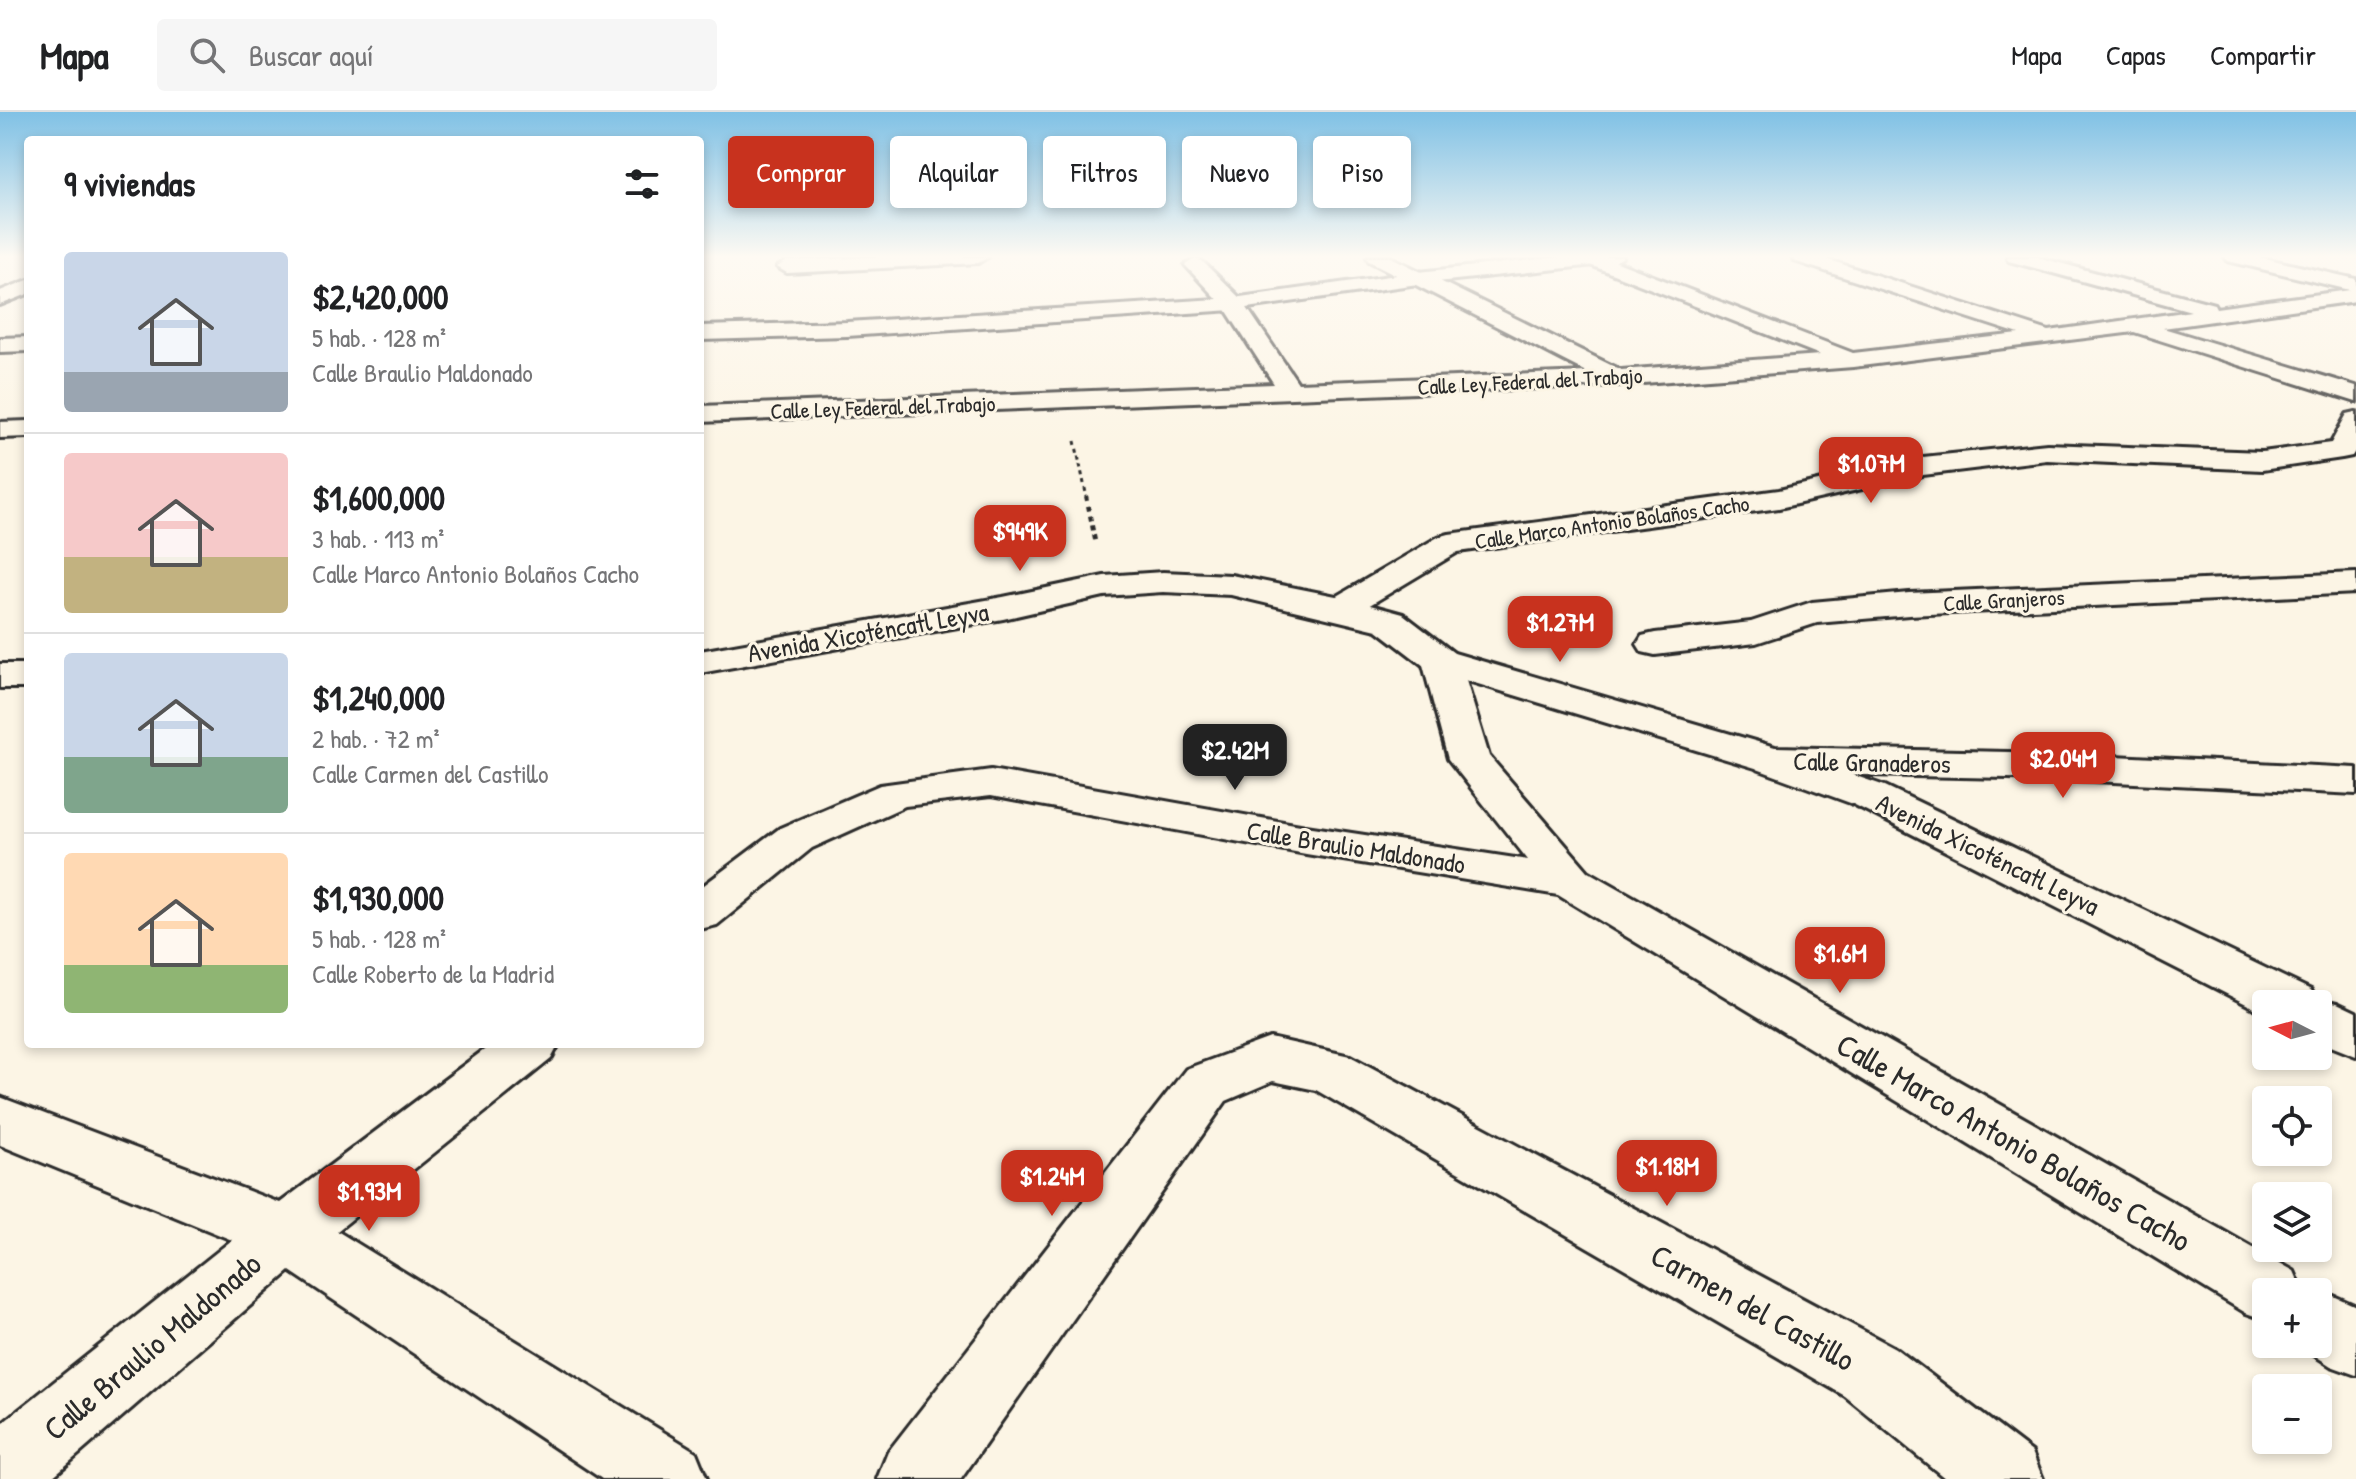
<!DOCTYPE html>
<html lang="es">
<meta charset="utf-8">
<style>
:root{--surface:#fff;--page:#f6f6f6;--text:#202124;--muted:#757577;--line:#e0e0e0;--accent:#c8321e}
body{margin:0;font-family:"Patrick Hand",sans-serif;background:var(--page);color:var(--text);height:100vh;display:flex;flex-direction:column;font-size:30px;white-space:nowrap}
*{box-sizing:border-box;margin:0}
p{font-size:26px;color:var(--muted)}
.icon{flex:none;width:44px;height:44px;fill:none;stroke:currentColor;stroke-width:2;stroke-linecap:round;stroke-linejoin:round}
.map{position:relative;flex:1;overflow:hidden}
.sheet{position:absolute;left:24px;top:24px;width:680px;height:912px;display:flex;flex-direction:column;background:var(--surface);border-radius:8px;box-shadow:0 4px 12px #0003}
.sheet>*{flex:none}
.banner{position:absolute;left:728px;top:24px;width:760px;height:72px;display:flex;gap:16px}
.needle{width:52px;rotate:276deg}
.buttons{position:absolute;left:2252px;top:878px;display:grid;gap:16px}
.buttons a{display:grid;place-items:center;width:80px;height:80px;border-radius:8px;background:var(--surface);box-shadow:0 4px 12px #0003;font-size:40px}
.price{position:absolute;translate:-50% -68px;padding:0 18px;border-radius:16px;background:var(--accent);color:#fff;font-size:26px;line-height:52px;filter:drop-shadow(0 2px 4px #0008)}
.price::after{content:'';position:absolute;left:50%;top:48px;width:24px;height:18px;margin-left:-12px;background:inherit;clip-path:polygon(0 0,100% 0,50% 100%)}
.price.current{background:#222;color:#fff}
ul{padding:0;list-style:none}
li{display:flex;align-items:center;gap:24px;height:200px;padding:0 40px}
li+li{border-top:2px solid var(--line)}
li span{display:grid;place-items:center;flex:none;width:224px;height:160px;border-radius:8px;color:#555}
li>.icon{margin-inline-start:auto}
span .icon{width:96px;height:96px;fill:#fffc;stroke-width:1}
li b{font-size:34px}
h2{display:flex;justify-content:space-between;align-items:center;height:96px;padding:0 40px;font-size:34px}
.chip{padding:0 28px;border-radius:8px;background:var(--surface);box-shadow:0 4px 12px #0003;font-size:28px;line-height:72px}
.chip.current{background:var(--accent);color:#fff}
header{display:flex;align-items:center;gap:48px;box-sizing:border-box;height:112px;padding:0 40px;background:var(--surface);border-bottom:2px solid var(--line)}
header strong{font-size:38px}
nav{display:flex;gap:44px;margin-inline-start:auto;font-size:28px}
.search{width:560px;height:72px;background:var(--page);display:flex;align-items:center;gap:20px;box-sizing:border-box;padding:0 28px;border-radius:8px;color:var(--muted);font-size:30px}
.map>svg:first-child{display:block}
</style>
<header>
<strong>Mapa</strong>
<div class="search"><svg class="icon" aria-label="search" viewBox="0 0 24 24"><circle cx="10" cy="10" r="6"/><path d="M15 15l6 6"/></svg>Buscar aquí</div>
<nav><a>Mapa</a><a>Capas</a><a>Compartir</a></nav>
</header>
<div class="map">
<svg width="2356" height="1367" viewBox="0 0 2356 1367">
<rect width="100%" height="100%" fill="#fcf5e5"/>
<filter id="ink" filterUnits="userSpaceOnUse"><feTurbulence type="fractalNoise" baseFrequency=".0125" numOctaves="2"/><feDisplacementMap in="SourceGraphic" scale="16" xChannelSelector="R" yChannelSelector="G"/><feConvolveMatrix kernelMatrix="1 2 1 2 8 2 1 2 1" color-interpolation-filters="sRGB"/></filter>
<g filter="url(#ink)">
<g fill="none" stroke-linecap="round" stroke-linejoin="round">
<defs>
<path id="street" d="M869 145H988L978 151 787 161 777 155 787 149Z
M1367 145H1391L1621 258 1820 243 1580 149 1578 145H1604L1853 241 2019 222 1794 149 1792 145H1820L2049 219 2191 199 2009 149 2007 145H2037L2214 192 2216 196 2350 178 2228 149 2225 145H2260L2356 167V189L2163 216 2356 274V290L2134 220 1853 255 1617 273 700 310V294L1274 272 1225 196 1185 153 1195 147 1202 149 1241 187 1298 271 1586 260 1369 149Z
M28 168V182L0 193V179Z
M2356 300V338L2352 344 2342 346 2262 358 2047 348 1923 363 1779 396 1458 440 1353 503 1341 507 1329 503 1323 496 1329 489 1438 425 1449 422 1779 378 1923 345 2047 332 2262 340 2331 331 2347 302Z
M28 309V325L0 326V310Z
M2356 461V481L1909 503 1817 511 1756 531 1655 543 1642 540 1637 532 1642 524 1655 521 1751 510 1812 490 1909 481Z
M1441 538 1454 541 1460 549 1489 644 1588 759 2294 1159 2303 1180H2266V1208L2246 1201 1558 783 1306 742 991 684 905 694 812 736 717 813 700 817V776L780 716 880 673 991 658 1306 714 1528 748 1448 647 1422 549 1428 541Z
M1772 635 1885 674 2311 878 2315 886 2337 891 2356 900V944L2318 929V892H2266V902L1853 692 1757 657 1751 648 1757 639Z
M1270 926 1350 944 1895 1236 2032 1340 2043 1367H1946L1845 1284 1316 978 1273 969 1226 989 961 1367H877L888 1340 1186 957Z
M492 932H559L551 947 337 1119 696 1340 707 1367H602L290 1159 50 1367H0V1313L232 1128 0 1033V985L280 1091Z
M2318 1177 2356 1194V1263L2331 1254 2297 1232H2318V1180H2310Z"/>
<path id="secondary" d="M1560 145H1623L1613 151 1418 172 1233 198 847 224 700 228V214L847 210 1233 186 1418 160Z
M28 225V239L0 240V226Z
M1163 460 1231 463 1341 485 1403 502 1454 541 1775 635 2053 641 2356 656V682L2053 667 1772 661 1428 557 1377 518 1231 483 1163 480 1104 484 1003 507 700 561V539L1003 485 1104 464Z
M0 552H28V576H0Z"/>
</defs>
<use href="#street" stroke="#2b2b2b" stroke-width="6"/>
<use href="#secondary" stroke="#2b2b2b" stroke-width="6"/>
<path stroke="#2b2b2b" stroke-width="3" stroke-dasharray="4 4" stroke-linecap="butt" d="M1075 329 1087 386"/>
<path stroke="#2b2b2b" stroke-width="4" stroke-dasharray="5 5" stroke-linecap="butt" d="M1086 384 1096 433"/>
<use href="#street" fill="#fcf5e5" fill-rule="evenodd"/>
<use href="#secondary" fill="#fcf5e5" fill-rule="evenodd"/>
</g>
</g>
<linearGradient id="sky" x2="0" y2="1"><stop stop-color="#80c1e5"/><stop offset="0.43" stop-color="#fefaf3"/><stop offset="1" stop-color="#fefaf3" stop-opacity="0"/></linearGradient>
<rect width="2356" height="336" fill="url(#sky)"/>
<g text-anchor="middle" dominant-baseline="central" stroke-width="6" stroke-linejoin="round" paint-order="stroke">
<g font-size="22" fill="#2b2b2b" stroke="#fcf5e5">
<text transform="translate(1530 269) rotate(-3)">Calle Ley Federal del Trabajo</text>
<text transform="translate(883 295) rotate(-2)">Calle Ley Federal del Trabajo</text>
<text transform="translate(1612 410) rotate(-8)">Calle Marco Antonio Bolaños Cacho</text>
<text transform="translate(2004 488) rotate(-3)">Calle Granjeros</text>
</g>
<g font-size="26" fill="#2b2b2b" stroke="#fcf5e5">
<text transform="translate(868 520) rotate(-10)">Avenida Xicoténcatl Leyva</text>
<text transform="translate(1872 650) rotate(1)">Calle Granaderos</text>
<text transform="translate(1356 735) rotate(9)">Calle Braulio Maldonado</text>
<text transform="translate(1988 742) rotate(26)">Avenida Xicoténcatl Leyva</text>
</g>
<g font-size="32" fill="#2b2b2b" stroke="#fcf5e5">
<text transform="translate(2014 1030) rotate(30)">Calle Marco Antonio Bolaños Cacho</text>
<text transform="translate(1753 1195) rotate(29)">Carmen del Castillo</text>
<text transform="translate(152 1234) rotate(-40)">Calle Braulio Maldonado</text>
</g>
</g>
</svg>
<div class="buttons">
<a><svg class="needle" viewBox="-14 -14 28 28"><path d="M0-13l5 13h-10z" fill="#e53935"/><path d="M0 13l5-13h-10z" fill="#757577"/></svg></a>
<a><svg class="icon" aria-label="locate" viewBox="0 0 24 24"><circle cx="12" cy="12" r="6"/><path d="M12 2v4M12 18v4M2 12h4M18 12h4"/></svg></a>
<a><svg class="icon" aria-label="layers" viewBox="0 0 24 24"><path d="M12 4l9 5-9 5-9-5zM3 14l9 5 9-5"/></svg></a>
<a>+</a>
<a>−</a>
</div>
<b class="price" style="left:1871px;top:393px">$1.07M</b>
<b class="price" style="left:1020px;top:461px">$949K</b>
<b class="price" style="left:1560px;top:552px">$1.27M</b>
<b class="price current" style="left:1235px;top:680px">$2.42M</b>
<b class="price" style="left:2063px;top:688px">$2.04M</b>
<b class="price" style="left:1840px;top:883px">$1.6M</b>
<b class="price" style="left:1667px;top:1096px">$1.18M</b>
<b class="price" style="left:1052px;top:1106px">$1.24M</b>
<b class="price" style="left:369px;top:1121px">$1.93M</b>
<div class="banner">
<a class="chip current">Comprar</a>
<a class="chip">Alquilar</a>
<a class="chip">Filtros</a>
<a class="chip">Nuevo</a>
<a class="chip">Piso</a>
</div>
<section class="sheet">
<h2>9 viviendas<svg class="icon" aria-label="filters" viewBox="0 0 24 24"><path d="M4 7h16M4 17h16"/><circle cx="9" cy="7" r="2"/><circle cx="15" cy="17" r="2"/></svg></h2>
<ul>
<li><span style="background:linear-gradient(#c9d6e8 75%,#9aa5b1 0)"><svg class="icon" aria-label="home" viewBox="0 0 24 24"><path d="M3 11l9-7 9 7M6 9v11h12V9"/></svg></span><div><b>$2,420,000</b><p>5 hab. · 128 m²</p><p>Calle Braulio Maldonado</p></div></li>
<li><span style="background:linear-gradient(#f6c9c9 65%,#c2b280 0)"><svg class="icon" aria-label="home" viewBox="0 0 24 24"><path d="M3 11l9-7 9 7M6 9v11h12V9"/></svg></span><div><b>$1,600,000</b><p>3 hab. · 113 m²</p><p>Calle Marco Antonio Bolaños Cacho</p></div></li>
<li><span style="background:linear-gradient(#c9d6e8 65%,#7fa58c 0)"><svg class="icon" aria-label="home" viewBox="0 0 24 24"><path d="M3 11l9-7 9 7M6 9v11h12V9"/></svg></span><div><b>$1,240,000</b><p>2 hab. · 72 m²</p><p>Calle Carmen del Castillo</p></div></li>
<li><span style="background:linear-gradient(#ffd9b3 70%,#8fb573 0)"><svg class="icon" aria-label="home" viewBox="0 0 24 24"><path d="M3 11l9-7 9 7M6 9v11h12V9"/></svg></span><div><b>$1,930,000</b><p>5 hab. · 128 m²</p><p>Calle Roberto de la Madrid</p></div></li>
</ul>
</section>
</div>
